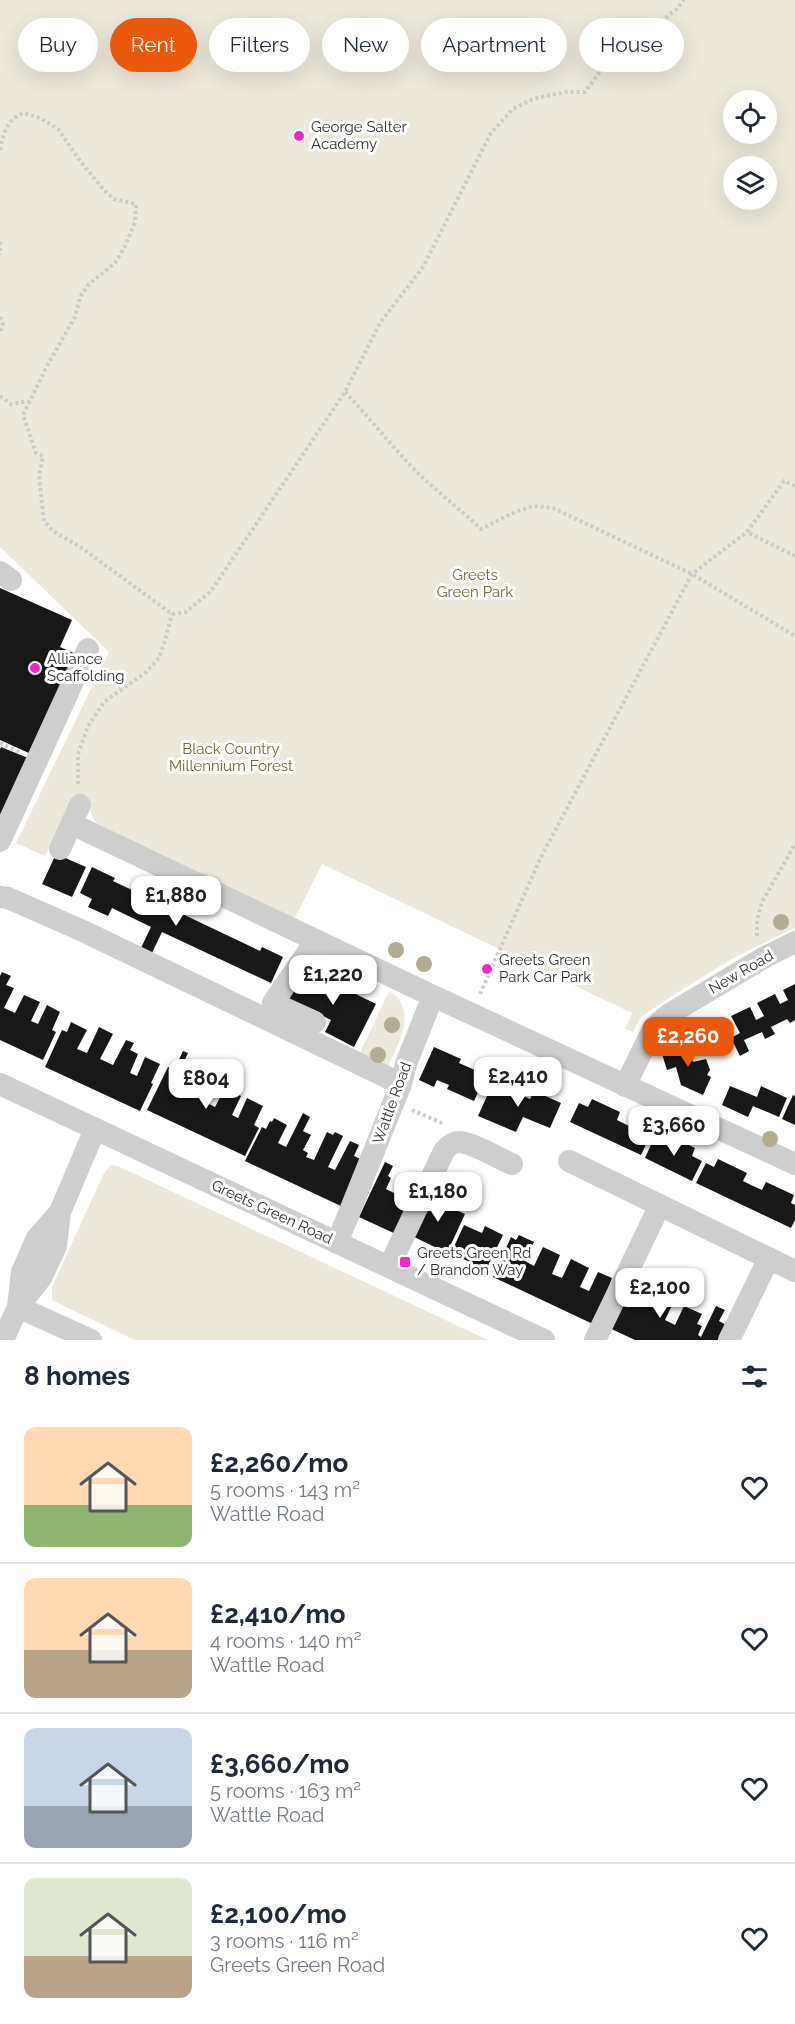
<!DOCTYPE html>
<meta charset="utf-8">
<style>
:root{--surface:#fff;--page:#f2f2f3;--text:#1f2937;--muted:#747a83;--line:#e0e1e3;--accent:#ea580c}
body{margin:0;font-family:Raleway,sans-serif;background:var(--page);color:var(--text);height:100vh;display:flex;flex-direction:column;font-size:22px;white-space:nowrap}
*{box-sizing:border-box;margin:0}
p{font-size:20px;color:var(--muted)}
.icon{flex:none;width:33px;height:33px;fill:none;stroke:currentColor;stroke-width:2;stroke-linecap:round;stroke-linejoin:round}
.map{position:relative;height:1340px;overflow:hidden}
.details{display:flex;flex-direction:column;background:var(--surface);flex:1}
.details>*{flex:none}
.banner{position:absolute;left:18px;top:18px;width:759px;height:54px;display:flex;gap:12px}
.fabs{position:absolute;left:723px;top:90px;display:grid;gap:12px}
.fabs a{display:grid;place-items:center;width:54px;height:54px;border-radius:50%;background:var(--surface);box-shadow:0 6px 24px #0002;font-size:30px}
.price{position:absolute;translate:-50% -51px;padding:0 14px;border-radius:12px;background:#fff;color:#222;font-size:20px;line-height:39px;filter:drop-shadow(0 2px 3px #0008)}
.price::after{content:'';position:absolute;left:50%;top:36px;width:18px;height:14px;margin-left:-9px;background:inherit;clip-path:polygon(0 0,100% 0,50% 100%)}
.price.active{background:var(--accent);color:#fff}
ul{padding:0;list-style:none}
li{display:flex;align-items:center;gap:18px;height:150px;padding:0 24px}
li+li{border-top:2px solid var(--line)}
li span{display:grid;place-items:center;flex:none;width:168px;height:120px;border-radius:12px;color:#555}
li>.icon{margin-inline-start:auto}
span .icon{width:72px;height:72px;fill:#fffc;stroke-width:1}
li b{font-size:26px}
h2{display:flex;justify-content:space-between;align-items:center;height:72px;padding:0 24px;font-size:26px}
.chip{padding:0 21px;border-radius:27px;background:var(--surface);box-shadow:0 6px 24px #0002;font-size:21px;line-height:54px}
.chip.active{background:var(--accent);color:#fff}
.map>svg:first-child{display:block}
</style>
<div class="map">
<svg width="795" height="1340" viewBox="0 0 795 1340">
<rect width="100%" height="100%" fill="#fff"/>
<path fill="#ece8db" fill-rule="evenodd" d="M0 0H795V928L735 957 672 996 641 1017 633 1032 625 1029 632 1013 322 864 294 920 103 827C93 821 89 815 91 803L74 795 45 856 16 843 109 652 0 547ZM734 100H766V134H734ZM734 166H766V200H734Z
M389 991C420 1009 397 1045 387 1069L359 1055Z
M111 1165 118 1166 488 1340H134L52 1300V1287L104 1173Z"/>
<path fill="#181818" d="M0 588 72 620 60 647 76 654 31 754 0 740Z
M1 747 28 758 0 820V749Z
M56 854 86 867 72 897 42 884Z
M92 867 115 878 113 881 260 951 262 947 283 957 271 983 162 932 150 957 139 952 151 927 112 908 108 916 88 907 92 899 80 893Z
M305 969 376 1004 354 1047 325 1032 331 1020 286 998Z
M2 972 11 976 6 985 14 988 4 1008 15 1013 24 995 40 1002 31 1021 38 1024 47 1005 60 1012 52 1030 56 1032 43 1060 0 1040V976Z
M795 984V1020L790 1023 787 1019 771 1027 775 1034 765 1039 762 1032 744 1040 749 1051 740 1056 731 1038 740 1033 731 1016 750 1007 756 1020 764 1016 757 1003 775 994 780 1004 788 1000 783 990Z
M71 1022 87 1030 77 1049 87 1053 99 1027 113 1034 100 1059 113 1065 126 1040 134 1043 130 1050 138 1054 130 1073 137 1076 145 1057 160 1064 151 1083 153 1084 140 1111 45 1067 62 1030 67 1032Z
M687 1043 693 1062 706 1059 710 1070 707 1075 711 1077 703 1095 681 1085 676 1067 667 1070 661 1051Z
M434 1047 461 1059 459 1063 486 1075 474 1101 447 1089 449 1085 437 1080 434 1087 419 1080Z
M183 1051 188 1053 181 1068 189 1072 180 1091 188 1094 199 1070 208 1074 205 1080 211 1083 203 1101 215 1107 225 1088 241 1096 232 1115 238 1118 247 1098 263 1106 254 1125 259 1128 245 1156 147 1110 168 1067 174 1070Z
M493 1083 530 1099 534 1091 561 1103 550 1128 523 1117 516 1132 478 1116Z
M730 1086 757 1097 761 1086 787 1098 779 1117 753 1106 748 1117 722 1105Z
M793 1095 795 1096V1125L782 1119Z
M592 1099 620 1112 617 1120 635 1129 639 1121 654 1128 641 1155 570 1122 579 1103 588 1107Z
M303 1113 310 1117 303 1131 311 1135 303 1150 308 1153 306 1157 314 1160 327 1132 333 1135 335 1132 343 1136 328 1167 335 1170 350 1141 359 1145 354 1156 365 1161 343 1207 245 1161 262 1127 266 1129 270 1121 272 1122 274 1118 287 1125 278 1143 286 1147Z
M667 1134 695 1148 692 1156 702 1161 692 1181 645 1158 654 1138 663 1142Z
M718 1159 747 1173 743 1181 751 1185 762 1190 766 1182 794 1195 791 1203 795 1205V1220L791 1228 696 1183 706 1163 714 1167Z
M385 1162 393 1166 388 1176 391 1178 386 1189 396 1194 403 1180 414 1185 412 1190 415 1191 400 1236 359 1217Z
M431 1192 450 1201 447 1206 465 1214 447 1253 410 1235Z
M464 1225 482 1233 485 1226 503 1235 486 1270 451 1253Z
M519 1235 534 1242 525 1261 534 1266 543 1247 560 1255 552 1274 562 1278 571 1259 589 1268 580 1287 589 1291 598 1272 612 1278 595 1325 493 1277 511 1237 516 1240Z
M632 1280 647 1287 645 1292 651 1294 648 1301 651 1302 656 1292 674 1301 665 1320 675 1325 684 1306 702 1314 697 1324 702 1326 698 1335 701 1337 716 1306 725 1310 719 1321 726 1325 719 1340H635L605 1326Z"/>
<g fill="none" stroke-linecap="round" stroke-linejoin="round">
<path stroke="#cbcbcb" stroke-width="4" stroke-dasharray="3 3" stroke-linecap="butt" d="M0 150C4 132 6 121 23 113L40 118 58 129 80 161 104 190 114 199 136 204 135 222 125 246 115 263 89 284 80 297 75 317 48 364 23 415 36 453 43 456 39 476 44 521 53 531 79 546 172 614 186 612 211 591 345 392 380 323 423 267 491 133 513 109 533 99 565 92H585L619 46 659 23 677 9 684 0
M0 242V255
M0 317 3 325 0 332
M345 392C371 419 394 450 422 477 441 495 462 511 481 529L515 512 533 506 553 508 692 574 795 636
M0 396 11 404 28 401
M795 486 784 481 747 532 795 556
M0 743 19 752
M78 784V754L88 726 104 702 145 673 159 658 164 644 172 614
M757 936V920L762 902 795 844
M480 994 541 857 692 574 747 532
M412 1110 444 1124"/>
<path stroke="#cecece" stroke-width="22" d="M0 572 11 580
M72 824 433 996 795 1164
M0 841 88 649
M60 849 80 805
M0 897 8 898 83 931 401 1084
M315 1022 273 1003 316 940
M0 1084 544 1340
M625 1086 654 1027 668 1015 765 957 795 942
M569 1161 795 1271
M337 1243 401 1084 406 1064 433 996
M389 1267 444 1151C448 1146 452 1142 459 1142 471 1142 500 1159 512 1164
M18 1307 22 1272 37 1238 60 1212
M18 1307 91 1340
M3 1340 18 1307 41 1278 56 1246 60 1212 95 1129
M595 1340 660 1205
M729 1340 769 1258"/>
</g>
<g fill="#b1ac92">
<circle cx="781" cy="922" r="8"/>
<circle cx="396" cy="950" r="8"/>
<circle cx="424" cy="964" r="8"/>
<circle cx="392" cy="1025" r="8"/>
<circle cx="378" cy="1055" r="8"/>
<circle cx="770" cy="1139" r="8"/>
</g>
<g fill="#f625c3" stroke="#fff" stroke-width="2">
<circle cx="299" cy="136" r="6"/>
<circle cx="35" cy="668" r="6"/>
<circle cx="487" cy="969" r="6"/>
<rect x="399" y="1256" width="12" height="12" rx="3"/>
</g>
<g text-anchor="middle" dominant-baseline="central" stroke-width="6" stroke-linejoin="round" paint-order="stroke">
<g font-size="15" fill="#313131" stroke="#fff" text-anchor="start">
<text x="311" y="127">George Salter<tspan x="311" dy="17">Academy</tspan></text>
<text x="47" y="659">Alliance<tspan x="47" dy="17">Scaffolding</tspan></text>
<text x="499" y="960">Greets Green<tspan x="499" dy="17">Park Car Park</tspan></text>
<text x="417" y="1253">Greets Green Rd<tspan x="417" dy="17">/ Brandon Way</tspan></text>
</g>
<g font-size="15" fill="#716939" stroke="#fff">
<text x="475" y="575">Greets<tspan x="475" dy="17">Green Park</tspan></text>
<text x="231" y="749">Black Country<tspan x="231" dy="17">Millennium Forest</tspan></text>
</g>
<g font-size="15" fill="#313131" stroke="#fff">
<text transform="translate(741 972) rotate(-30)">New Road</text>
<text transform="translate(392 1103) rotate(-70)">Wattle Road</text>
<text transform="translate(272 1212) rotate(25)">Greets Green Road</text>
</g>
</g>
</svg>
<div class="fabs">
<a><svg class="icon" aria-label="locate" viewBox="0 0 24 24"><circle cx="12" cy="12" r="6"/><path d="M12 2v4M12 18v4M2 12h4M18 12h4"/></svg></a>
<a><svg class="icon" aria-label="layers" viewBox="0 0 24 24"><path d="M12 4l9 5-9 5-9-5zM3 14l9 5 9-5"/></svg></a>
</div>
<b class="price" style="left:176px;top:927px">£1,880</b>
<b class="price" style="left:333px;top:1006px">£1,220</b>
<b class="price active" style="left:688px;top:1068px">£2,260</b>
<b class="price" style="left:518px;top:1108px">£2,410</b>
<b class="price" style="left:206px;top:1110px">£804</b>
<b class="price" style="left:674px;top:1157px">£3,660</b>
<b class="price" style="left:438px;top:1223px">£1,180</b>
<b class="price" style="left:660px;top:1319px">£2,100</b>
<div class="banner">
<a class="chip">Buy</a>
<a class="chip active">Rent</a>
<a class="chip">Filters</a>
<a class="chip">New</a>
<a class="chip">Apartment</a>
<a class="chip">House</a>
</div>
</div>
<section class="details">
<h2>8 homes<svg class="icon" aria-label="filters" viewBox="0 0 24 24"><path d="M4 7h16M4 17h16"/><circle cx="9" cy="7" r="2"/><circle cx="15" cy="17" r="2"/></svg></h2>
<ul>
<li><span style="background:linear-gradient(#ffd9b3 65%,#8fb573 0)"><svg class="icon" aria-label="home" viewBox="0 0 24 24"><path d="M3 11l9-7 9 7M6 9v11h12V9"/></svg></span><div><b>£2,260/mo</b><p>5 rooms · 143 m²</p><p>Wattle Road</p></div><svg class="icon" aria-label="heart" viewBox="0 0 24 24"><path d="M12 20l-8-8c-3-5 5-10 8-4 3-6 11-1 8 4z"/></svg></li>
<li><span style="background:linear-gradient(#ffd9b3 60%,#b9a48a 0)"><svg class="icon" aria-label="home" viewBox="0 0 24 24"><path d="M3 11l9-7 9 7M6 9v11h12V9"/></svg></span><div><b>£2,410/mo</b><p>4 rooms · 140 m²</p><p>Wattle Road</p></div><svg class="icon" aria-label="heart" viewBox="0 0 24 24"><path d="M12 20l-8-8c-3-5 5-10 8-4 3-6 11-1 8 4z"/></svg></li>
<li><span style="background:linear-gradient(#c9d6e8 65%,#9aa5b1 0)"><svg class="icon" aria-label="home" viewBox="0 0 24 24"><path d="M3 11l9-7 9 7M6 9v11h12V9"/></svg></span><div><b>£3,660/mo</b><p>5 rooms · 163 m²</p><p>Wattle Road</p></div><svg class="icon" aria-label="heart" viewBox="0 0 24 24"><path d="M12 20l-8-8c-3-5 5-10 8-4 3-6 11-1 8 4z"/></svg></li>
<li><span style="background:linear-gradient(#dfe7d0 65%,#b9a48a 0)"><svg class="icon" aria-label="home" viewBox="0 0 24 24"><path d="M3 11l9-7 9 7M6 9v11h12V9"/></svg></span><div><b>£2,100/mo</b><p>3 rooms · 116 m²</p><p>Greets Green Road</p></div><svg class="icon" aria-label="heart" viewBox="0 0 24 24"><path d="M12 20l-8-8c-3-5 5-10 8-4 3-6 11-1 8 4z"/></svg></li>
</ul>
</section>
